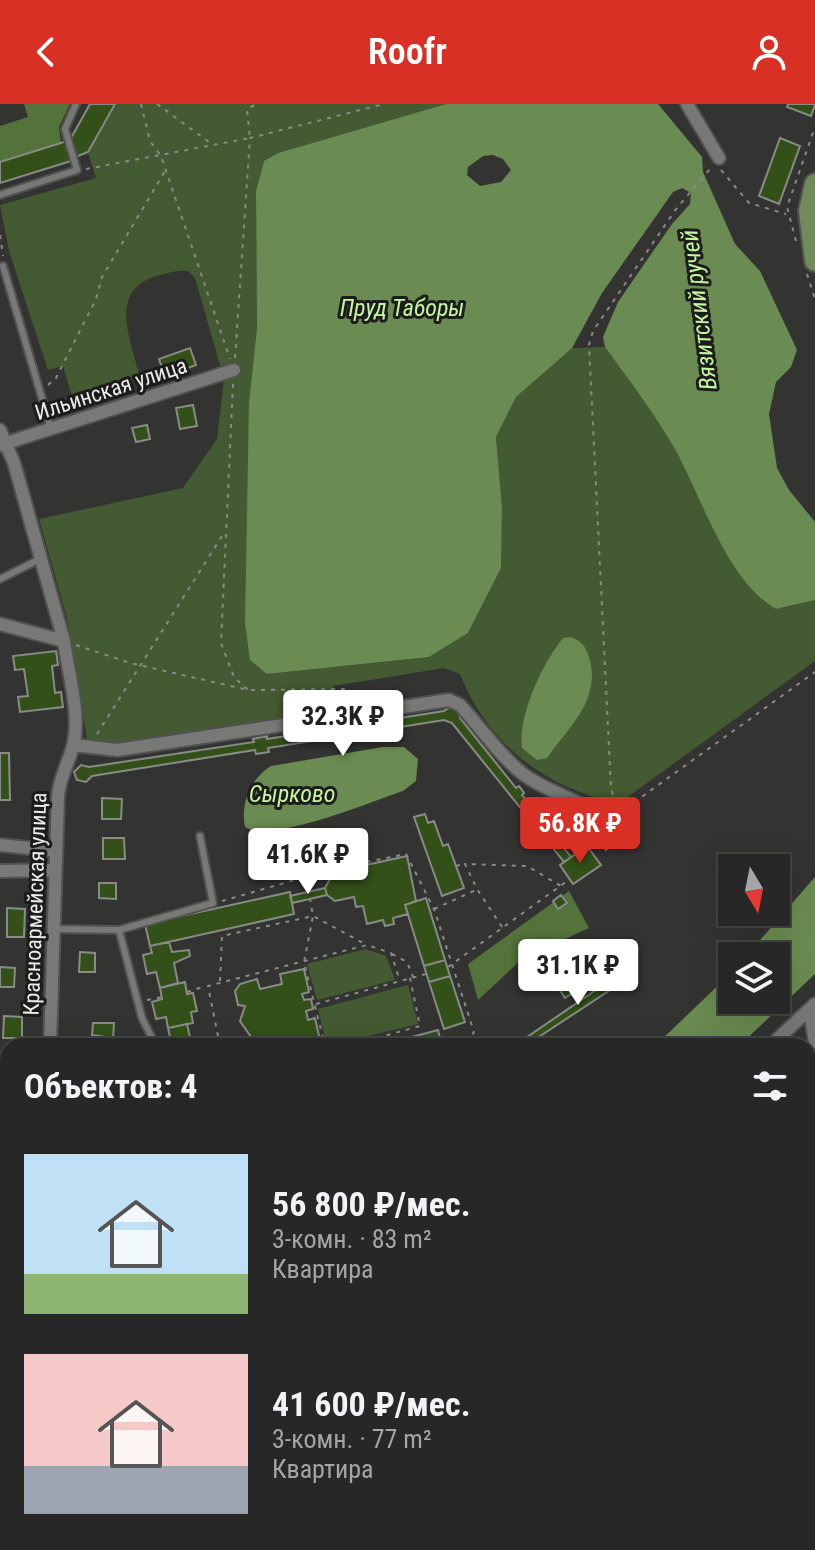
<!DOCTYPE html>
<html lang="ru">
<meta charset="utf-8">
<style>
:root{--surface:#262726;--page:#323332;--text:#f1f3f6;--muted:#a4a5a7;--line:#424443;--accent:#d93025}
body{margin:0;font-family:"Roboto Condensed",sans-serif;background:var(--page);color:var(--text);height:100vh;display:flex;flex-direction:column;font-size:30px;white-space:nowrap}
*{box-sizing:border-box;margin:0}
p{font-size:26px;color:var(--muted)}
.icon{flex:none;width:44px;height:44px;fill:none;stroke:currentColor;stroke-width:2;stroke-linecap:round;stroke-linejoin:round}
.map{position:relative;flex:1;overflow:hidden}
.drawer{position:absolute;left:0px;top:934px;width:816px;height:512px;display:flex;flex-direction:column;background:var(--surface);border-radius:24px 24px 0 0;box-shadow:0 8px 32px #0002,0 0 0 2px var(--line)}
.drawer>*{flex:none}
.needle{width:52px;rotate:170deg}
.buttons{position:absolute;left:718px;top:750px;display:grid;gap:16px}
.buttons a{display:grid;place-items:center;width:72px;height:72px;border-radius:0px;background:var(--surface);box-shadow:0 8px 32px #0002,0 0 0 2px var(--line);font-size:40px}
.price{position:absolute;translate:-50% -68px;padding:0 18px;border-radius:8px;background:#fff;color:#222;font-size:26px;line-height:52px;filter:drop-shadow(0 2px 4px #0008)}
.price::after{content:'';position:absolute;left:50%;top:48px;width:24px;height:18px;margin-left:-12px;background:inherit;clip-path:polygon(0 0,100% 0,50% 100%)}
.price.current{background:var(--accent);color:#fff}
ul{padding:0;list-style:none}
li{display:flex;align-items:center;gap:24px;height:200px;padding:0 24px}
li span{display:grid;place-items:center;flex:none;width:224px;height:160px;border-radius:0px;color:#555}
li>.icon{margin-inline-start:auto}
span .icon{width:96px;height:96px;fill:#fffc;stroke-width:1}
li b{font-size:34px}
h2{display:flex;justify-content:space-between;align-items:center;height:96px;padding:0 24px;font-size:34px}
header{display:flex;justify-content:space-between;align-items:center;height:104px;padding:0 24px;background:var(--accent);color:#fff;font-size:36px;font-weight:600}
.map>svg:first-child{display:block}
</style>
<header><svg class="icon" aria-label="back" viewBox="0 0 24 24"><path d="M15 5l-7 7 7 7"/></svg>Roofr<svg class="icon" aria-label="person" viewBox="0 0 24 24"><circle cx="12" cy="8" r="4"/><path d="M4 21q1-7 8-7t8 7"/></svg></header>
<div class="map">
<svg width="815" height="1446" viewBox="0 0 815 1446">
<rect width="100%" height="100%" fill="#333432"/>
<path fill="#435a32" d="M115 0H446L278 49 264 57 256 87 257 224 249 298V375L267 570 429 553 468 529 501 464 502 404 496 333 516 293 552 260 572 244 605 243C628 275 652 306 672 339 702 389 725 476 776 505L815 496V557L625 695C608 699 593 693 577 687 523 666 481 624 460 570L444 564 333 582 338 610 106 640 87 634 67 514 39 415 183 384 217 335 224 275 195 174 188 167C177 166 168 169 157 172 108 186 130 235 140 273L74 298 63 262 48 266 9 147 0 101 96 74 88 48Z
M366 845 386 852 395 876 317 896 307 860Z
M408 881 418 920 327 942 318 905Z"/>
<path fill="#53733a" d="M24 0H70L59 23 61 39 0 58V22L28 13Z
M569 787 589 824 522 855 478 896 468 860Z"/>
<path fill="#6a8b51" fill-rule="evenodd" d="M446 0H658L702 53 703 68 735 140 760 167 797 246 791 263 776 278 769 310 777 364 789 386 815 418V496L776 505C725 476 701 389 672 340 652 306 628 275 605 243L603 233 618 198 672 120 690 100 691 89 682 84 673 88 602 189 572 244 516 293 496 333 502 404 501 464 468 529 429 553 267 570 250 556 245 519 249 298 257 224 256 87 264 57 278 49ZM493 51 503 55 511 66 501 78 480 82 467 71 468 63 483 52Z
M571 533C583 538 587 544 590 557 600 597 568 624 547 654L537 656 522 644C518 611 542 560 563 534Z
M383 643H404L418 655 416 677 403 687C373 697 270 740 245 723 240 699 251 674 271 662Z
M815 773V870L739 942H655L732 868V896H776V852H746Z
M0 1075H8V1223H0Z"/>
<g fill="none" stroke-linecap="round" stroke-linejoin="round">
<path stroke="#6a8b51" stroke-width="3" d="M808 1311 815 1323"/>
<path stroke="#6a8b51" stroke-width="12" d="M0 1046 8 1048"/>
</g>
<path fill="#325017" stroke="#898b88" stroke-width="2" d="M90 0H115L88 48 73 54 70 36Z
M788 0H815V1L811 12 787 3Z
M780 34 800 42 779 100 759 92Z
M67 37 74 56 0 79V58Z
M190 244 196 261 165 273 159 255Z
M193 301 197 322 180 325 176 304Z
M147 321 150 335 136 338 132 324Z
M56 547 58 561 52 562 55 589 61 588 63 603 20 608 18 593 28 592 24 565 15 566 13 552Z
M451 602 459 605 460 614 516 684 519 682 524 689 522 691 571 753 564 758 452 619 444 616 268 644 269 648 256 650 255 646 92 672 86 678 77 676 74 668 81 661 89 663 254 638 253 635 267 632V635L444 607Z
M0 649H9L10 696H0Z
M102 694 122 695 121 715H102Z
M425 710 428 719 434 717 443 742 448 740 464 784 442 792 414 713Z
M103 734H124L125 755H103Z
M587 742 601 761 573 780 560 761Z
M407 752 416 797 405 801 408 810 393 814 394 820 385 822 383 816 367 820 363 802 356 803 354 793 335 797 327 791 325 784 330 775 349 771 348 765Z
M99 779H116V795L99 794Z
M325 784 327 791 292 799 290 792Z
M290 788 294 810 150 842 145 820Z
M561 791 567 799 558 805 553 797Z
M426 794 445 856 424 862 405 801Z
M7 804 25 805 24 833H7Z
M577 837 583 847 546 868 540 858Z
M169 838 172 848 189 846 190 852 174 859 178 879 160 884 156 868 147 870 143 851 152 849 150 842Z
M80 848 95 849V868H79Z
M445 856 450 872 429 878 424 862Z
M0 863 15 864 14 883H0Z
M628 864 633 871 525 942H514Z
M304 865 309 888 302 890 304 896 311 895 313 905 306 907 308 916 315 914 321 941 297 942 296 938 248 942 251 933 240 917 245 902 238 901 235 887 240 880 257 875 260 885 282 880 280 870Z
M585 865 593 876 565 894 557 882Z
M450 872 465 918 444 925 429 878Z
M185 878 187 890 193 889 197 907 191 908 193 919 168 924 166 913 156 915 152 898 162 895 160 884Z
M4 912 22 913V934H3Z
M93 919H114L113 934 92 931Z
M187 920 192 942H172L168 924Z
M438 926 442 942H378Z
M54 1438H70L71 1440 58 1446Z
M112 1438H119L123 1446H98Z
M450 1438 457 1446H437Z
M355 1440 370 1441 369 1446H355Z"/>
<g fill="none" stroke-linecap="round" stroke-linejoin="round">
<defs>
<path id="lane" d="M0 91 77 66 65 25 76 0
M3 162 51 325
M0 475 40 455
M53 825 119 826 213 799 200 732
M119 826 142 914 156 942
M313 1446 319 1438"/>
<path id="street" d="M687 0 719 54
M0 326 14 359 64 537
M0 341 234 266
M0 520 64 537C68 568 80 607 74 638 70 657 60 671 58 692L50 942
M74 641 117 646 449 596 460 601C480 623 500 652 523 670 551 691 581 694 608 719
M0 741 56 747
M0 767 55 766
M810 908 815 938
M770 942 815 900
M815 963 812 982 815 986
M0 1346 8 1343
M126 1438 130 1446
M465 1438 470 1446"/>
<path id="secondary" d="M808 1187 815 1183
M184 1446 194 1438"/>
<path id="primary" d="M815 80 809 107 815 157"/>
</defs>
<use href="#lane" stroke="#515250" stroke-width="10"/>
<use href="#street" stroke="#515250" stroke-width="16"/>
<use href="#secondary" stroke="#515250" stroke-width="22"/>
<use href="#primary" stroke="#515250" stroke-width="24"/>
<path stroke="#8a8a89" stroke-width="2" stroke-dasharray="4 6" stroke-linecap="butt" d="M141 0 150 37 161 52 230 255
M157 0 213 41
M86 65 250 34 247 5 257 0
M721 66 749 99 786 110
M0 131 3 152
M796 137 787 103 815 23
M807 170 815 195
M235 254 250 34 384 0
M233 280 221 539 234 573 248 586
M48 281 56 274 96 195 102 173 165 67
M76 541 130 559 244 585
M251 586 344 585 352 599
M97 630 224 429
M618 710 611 684 589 241 593 227 676 105 711 64
M618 710 815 568
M605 747 616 737 613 731
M456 762 464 760
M305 775 308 788
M310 794 313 812 304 858 325 942
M222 797 333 765 406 750 434 805 474 928 465 942
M434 805 476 786
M502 823 477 785 465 760 527 762 561 782
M392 850 407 858 413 873
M448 863 570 775
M220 877 222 832 313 812 365 840
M187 888 206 882
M147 896 162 893
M316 900 426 870
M220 942 208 882 367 841 391 849 400 877
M348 942 420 922 410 874
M0 1011H8
M0 1067 8 1068"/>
<use href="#lane" stroke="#787977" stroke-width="6"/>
<use href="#street" stroke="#787977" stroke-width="12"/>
<use href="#secondary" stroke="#787977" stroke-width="18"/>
<use href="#primary" stroke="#708a5a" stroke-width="20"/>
</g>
<g text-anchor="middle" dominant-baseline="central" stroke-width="6" stroke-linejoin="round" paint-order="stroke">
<g font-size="22" fill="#ececeb" stroke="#1b1c1b">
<text transform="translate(111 285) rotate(-18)">Ильинская улица</text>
<text transform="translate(35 800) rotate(-88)">Красноармейская улица</text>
</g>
<g font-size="24" font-style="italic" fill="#c4f5a1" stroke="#1b1c1b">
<text x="402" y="204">Пруд Таборы</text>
<text transform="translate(699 206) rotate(-97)">Вязитский ручей</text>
<text x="292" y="690">Сырково</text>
</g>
</g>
</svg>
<div class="buttons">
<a><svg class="needle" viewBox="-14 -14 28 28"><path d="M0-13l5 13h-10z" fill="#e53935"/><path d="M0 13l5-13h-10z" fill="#a4a5a7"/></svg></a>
<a><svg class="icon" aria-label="layers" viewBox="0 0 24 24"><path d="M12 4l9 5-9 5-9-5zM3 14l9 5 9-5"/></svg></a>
</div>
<b class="price" style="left:343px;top:654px">32.3K ₽</b>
<b class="price current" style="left:580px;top:761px">56.8K ₽</b>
<b class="price" style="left:308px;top:792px">41.6K ₽</b>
<b class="price" style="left:578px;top:903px">31.1K ₽</b>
<section class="drawer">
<h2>Объектов: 4<svg class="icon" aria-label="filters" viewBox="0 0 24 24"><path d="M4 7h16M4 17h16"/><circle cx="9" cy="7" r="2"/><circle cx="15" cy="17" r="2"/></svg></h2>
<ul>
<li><span style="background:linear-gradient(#bfe0f5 75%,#8fb573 0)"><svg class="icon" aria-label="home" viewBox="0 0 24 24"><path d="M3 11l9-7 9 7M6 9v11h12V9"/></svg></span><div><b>56 800 ₽/мес.</b><p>3-комн. · 83 m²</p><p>Квартира</p></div></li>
<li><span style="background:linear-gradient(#f6c9c9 70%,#9aa5b1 0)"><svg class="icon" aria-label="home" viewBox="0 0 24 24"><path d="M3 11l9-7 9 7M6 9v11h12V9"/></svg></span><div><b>41 600 ₽/мес.</b><p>3-комн. · 77 m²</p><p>Квартира</p></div></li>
</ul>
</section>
</div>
